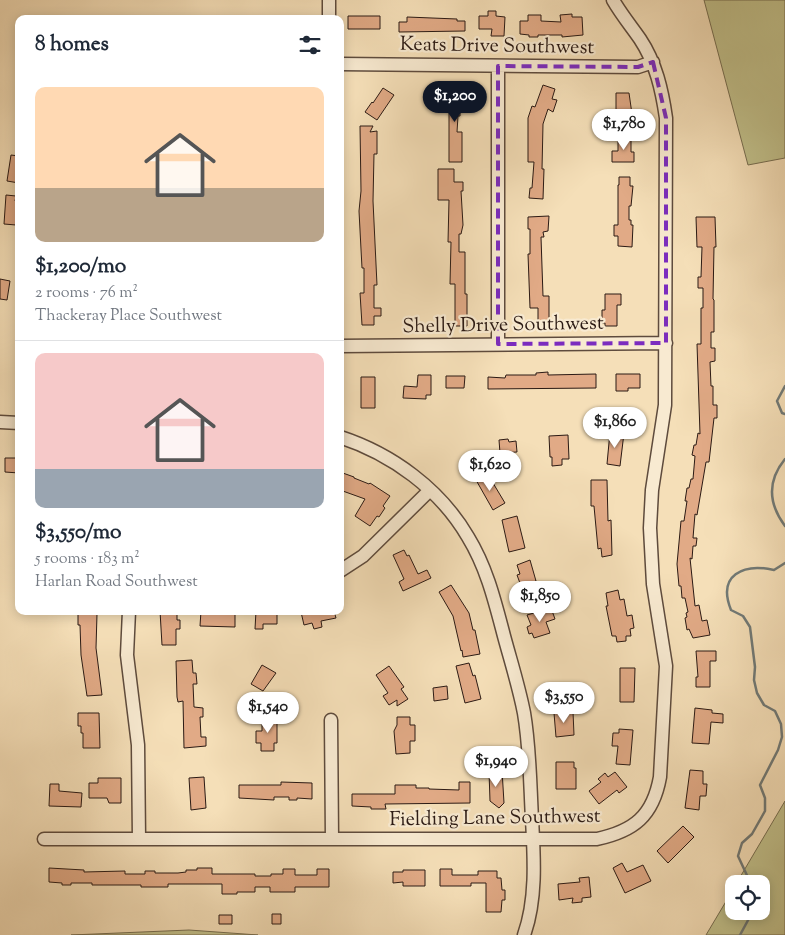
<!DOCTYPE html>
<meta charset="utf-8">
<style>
:root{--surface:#fff;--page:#f6f6f7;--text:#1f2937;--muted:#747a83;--line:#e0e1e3;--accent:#111827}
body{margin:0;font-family:"Sorts Mill Goudy",serif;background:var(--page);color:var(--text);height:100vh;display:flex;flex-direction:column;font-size:19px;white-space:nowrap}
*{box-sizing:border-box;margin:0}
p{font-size:16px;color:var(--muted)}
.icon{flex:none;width:28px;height:28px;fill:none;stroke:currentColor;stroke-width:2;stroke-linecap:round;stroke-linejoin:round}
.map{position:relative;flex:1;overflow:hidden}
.details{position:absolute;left:15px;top:15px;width:329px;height:600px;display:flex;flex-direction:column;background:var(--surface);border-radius:10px;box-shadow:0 2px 12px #0003}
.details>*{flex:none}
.buttons{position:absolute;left:725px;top:875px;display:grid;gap:10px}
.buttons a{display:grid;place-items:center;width:45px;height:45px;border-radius:10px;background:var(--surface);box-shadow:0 2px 12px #0003;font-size:25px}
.price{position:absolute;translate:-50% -42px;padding:0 11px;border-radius:18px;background:#fff;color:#222;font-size:16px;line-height:32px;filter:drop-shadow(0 1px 2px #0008)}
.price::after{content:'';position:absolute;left:50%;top:30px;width:15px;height:11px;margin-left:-8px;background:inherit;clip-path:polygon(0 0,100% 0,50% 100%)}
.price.on{background:var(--accent);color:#fff}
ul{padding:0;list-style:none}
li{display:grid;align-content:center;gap:10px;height:265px;padding:0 20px}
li+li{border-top:1px solid var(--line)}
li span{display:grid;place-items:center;height:155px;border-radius:10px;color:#555}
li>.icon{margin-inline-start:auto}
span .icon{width:90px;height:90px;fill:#fffc;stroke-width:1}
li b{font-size:21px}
h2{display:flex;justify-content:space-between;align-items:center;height:60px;padding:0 20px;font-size:21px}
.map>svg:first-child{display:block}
</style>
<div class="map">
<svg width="785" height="935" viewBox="0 0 785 935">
<rect width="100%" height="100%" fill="#f5dfb8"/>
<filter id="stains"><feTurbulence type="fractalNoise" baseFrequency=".004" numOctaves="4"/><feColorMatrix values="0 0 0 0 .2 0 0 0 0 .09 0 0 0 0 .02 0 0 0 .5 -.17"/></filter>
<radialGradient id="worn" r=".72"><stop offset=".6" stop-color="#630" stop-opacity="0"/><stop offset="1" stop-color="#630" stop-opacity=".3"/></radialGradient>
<path fill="#c1c08b" stroke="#766d50" d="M704 0H785V158L748 165Z
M785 801V935H706L734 888V911H761V884H736Z
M189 930 258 935H71Z"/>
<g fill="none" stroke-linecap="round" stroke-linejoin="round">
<path stroke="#717a77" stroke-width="2.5" d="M785 386 777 401 782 413 785 414
M785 459C767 481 768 503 785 526
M751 884 738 856 742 843 752 834 765 811V798L760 785 778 750 782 737 781 724 775 711 764 705 757 693 754 680 755 667 750 627 743 616 731 610C717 575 743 563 774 570L785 563
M740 935 753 911"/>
</g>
<path fill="#e1aa86" stroke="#2b1a14" d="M488 11H496V16L505 17 504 36H491L492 29H479V16H488Z
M572 14V17H582L583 35 562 37V35H538V37H529V35L520 34V21H528V15H541V21L561 22 560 15Z
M348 16H380V29H348Z
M407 17 457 19V21H465V31L399 32V22H407Z
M449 84 463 85 462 108H460V116H458L457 132H462V162H449Z
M543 85 555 89 552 99 557 100 553 112 548 109 543 124 542 169H544L543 199 529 198 530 188H532L534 162H528V118L532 106 535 107Z
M383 88 394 95 377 120 365 112 372 102 373 103Z
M616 93H629L632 114H629V123H603L602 113 616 112Z
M360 126H373L370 132 377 131V154H374L373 201 377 285H374V308H381V316H374V325H362L360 293H364V268H362L359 211 361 191Z
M618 136H631V152H634V162H612V151H618Z
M11 155 19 156V183L7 181Z
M438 169H454V182H463V191H461L463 225 461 234H459V252H465V294H467V326H455V284H450L451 242H448L449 200H438Z
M619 177H630V186H633L631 206H629V220H631V225H633L632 247 618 246V236H614V225H618V185H619Z
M6 195 16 196 15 201 19 202 16 225 4 224Z
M549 216 548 231 543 232 544 237H541L543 296H549V324H538V308H530L528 254H530V229H528V217Z
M696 217H715L716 247H714L713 299 714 300V332H711V348H715V361L710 362 711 386H713V405H717V418H714L709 462H706L697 515 695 514 693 538H697L696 546H693L692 559 690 558 695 606 699 605 702 621 707 620 710 635 693 638 689 629 687 630 685 618 687 617 686 613 688 612 685 598H682L681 586H679L677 564 681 521H684L687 501H685L687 488H689L691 479H693L695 456 692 455 694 445H696L698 433 700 434 697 344H701V308H703V288H698V277H701L702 247H697Z
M0 279 10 281 7 300 0 299Z
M605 294H621V305H617V326H605V323H602V310H605Z
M548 372V375L596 374V388L488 389V377L505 378 506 375H536V373Z
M616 374H640V388H628V391H616Z
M418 375H431V395H426V399L403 398 404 386 417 387Z
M446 376H465L464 388H446Z
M361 377H375V408H361Z
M610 432 624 433 620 466 607 464Z
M568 435 569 459H562V465L552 466V457H550L549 436Z
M508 439 509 442 516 441 517 452 500 453 499 440Z
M5 458H19V473L5 472Z
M340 472 354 477V478L369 484 370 483 390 496 383 506 385 508 379 517 377 516 370 526 355 516 365 499 340 490Z
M487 473 505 503 493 510 476 480Z
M591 480H607L608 521 611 520 612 555 602 557 601 548 598 549 594 506H591Z
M517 516 525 548 509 552 502 520Z
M404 550 407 556 409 555 418 574 427 570 431 578 403 591 399 582 404 579 393 555Z
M530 560 536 581 521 586 517 575 520 574 517 565Z
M451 585 469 613 473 630H475L480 654 463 657 462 650 461 651 453 616 439 592Z
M618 590 620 600 624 599 627 616 632 615 634 628 630 629 631 636H626V641L617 642 616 636H612L606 606H608L606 593Z
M551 608 555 619 546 622 550 633 534 638 532 633 529 634 527 627 531 625 527 615Z
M160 611H177V620H180V629H176V645H162Z
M201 611 235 613V627L200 626Z
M256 611H277V624H263V629H255Z
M306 611H334L336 618 321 621 322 627 314 629 312 623 304 625 301 612Z
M78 613 97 614 96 648 102 695 87 696 81 655 80 625H78Z
M696 651H716V661H710V687H696V677H698Z
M192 660 193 673H196L197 684H193L194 707 203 708V717H200L201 737H206V746L184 748 183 701 178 702 177 697 176 661Z
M469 663 473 676 475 675 481 699 465 703 456 666Z
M262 665 276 673 263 691 251 684Z
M389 666 404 687 401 689 408 699 397 706V700L389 705 383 696 388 693 376 675Z
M620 668H635L634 702H620Z
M447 686 448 699 434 701 433 688Z
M695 708 712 710V713L723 714V723L711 722 709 744 692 743Z
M573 712 574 735 556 737 554 713Z
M78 713H99L100 748H83V733H81V726H78Z
M397 717H410V725H415V741H410V753L396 754 394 731 397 725Z
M262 718H277V743H274V751H261V743H256V731H262Z
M619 729 633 730 630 765 616 764 618 746H612L613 733H619Z
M556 762H574V768H576V789H556Z
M502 770 504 803 499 808 490 801 489 771Z
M690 770 703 771V784H707L706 796H700L699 810 685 808Z
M615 772 627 787 619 793 617 790 599 804 589 791 601 782 598 779 605 773 608 777Z
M204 777 206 808 191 810 189 778Z
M98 778H121V803H109L107 798H89V783H98Z
M281 782 312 783V799L297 798V800H289V797H274V800L239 798V785H281Z
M459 782H470V803L385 804 386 809H371V807L352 806V794H395V785H416V788H429V789L459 790Z
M50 784H59V791L82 793 81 807 49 806Z
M683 826 694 837 668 863 657 851Z
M622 863 627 872 643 865 651 881 625 893 613 868Z
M49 868 84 870V872L125 871V874H145V871H155V873H178L186 872V870H197V868H212V874H255V876H271V874H283V869H295V875H317V869H329V887H295V892H270V887H255V892H237V894H222V884H168V887H141V885H92V883H71V885H62V883L49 882Z
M440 869H452V875H478V871H497V878H501L502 890H505V900H502L501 912H486V883H471V886H440Z
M403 870H425V886H403V882L393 883V872H403Z
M589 877 591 897 582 898V902L572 903 573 898 559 900 558 884 580 882 579 878Z
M272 914H281V924H272Z
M219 915H232V924H219Z"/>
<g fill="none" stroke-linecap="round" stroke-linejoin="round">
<defs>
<path id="minor" d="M329 0V19
M340 64 638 67 653 62
M498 344V66
M340 346 666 343
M0 422 19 423
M340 437C392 454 440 489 468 537 487 568 495 602 504 636 511 662 519 687 524 713 530 748 530 783 532 819 534 856 537 899 524 935
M340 571 363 556 430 490
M129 611 127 655 138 745 139 839
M331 720 332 839
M44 839H597C634 831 653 816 660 777L666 666 653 584 650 528 652 490 665 405 666 118C662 90 656 63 640 39 631 26 621 14 613 0"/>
</defs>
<use href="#minor" stroke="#5e4b3d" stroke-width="15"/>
<use href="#minor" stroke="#f8ead1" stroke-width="12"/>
</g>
<path fill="none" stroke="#7b2cbf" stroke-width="4" stroke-dasharray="10 6" stroke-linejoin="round" d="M653 62 666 118V343L498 344V66L638 67Z"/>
<g text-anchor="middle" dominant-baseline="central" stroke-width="4.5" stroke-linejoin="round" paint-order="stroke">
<g font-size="20" fill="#2b1a14" stroke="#f8ead1">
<text transform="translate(497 47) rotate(1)">Keats Drive Southwest</text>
<text transform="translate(503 326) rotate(-1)">Shelly Drive Southwest</text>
<text transform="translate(495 819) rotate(-1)">Fielding Lane Southwest</text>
</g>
</g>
<rect width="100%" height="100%" filter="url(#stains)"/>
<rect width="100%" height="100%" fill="url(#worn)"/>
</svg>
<div class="buttons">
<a><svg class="icon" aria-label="locate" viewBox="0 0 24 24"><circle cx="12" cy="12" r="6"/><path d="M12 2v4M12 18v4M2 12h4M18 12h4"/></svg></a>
</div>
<b class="price on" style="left:455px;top:123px">$1,200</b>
<b class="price" style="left:624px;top:151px">$1,780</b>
<b class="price" style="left:615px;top:449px">$1,860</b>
<b class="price" style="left:490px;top:492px">$1,620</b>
<b class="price" style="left:540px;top:623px">$1,850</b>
<b class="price" style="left:564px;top:724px">$3,550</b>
<b class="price" style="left:268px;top:734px">$1,540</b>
<b class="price" style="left:496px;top:788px">$1,940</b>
<section class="details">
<h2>8 homes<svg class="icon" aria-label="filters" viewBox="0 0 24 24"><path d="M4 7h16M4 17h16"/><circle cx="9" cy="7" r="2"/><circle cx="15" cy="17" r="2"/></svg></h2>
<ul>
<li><span style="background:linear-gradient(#ffd9b3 65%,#b9a48a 0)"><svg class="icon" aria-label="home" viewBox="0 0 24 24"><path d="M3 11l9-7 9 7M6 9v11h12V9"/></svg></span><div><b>$1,200/mo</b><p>2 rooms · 76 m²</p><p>Thackeray Place Southwest</p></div></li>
<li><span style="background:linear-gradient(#f6c9c9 75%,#9aa5b1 0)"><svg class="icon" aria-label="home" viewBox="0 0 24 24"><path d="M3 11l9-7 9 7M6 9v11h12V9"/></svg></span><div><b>$3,550/mo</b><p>5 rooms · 183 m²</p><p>Harlan Road Southwest</p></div></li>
</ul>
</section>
</div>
